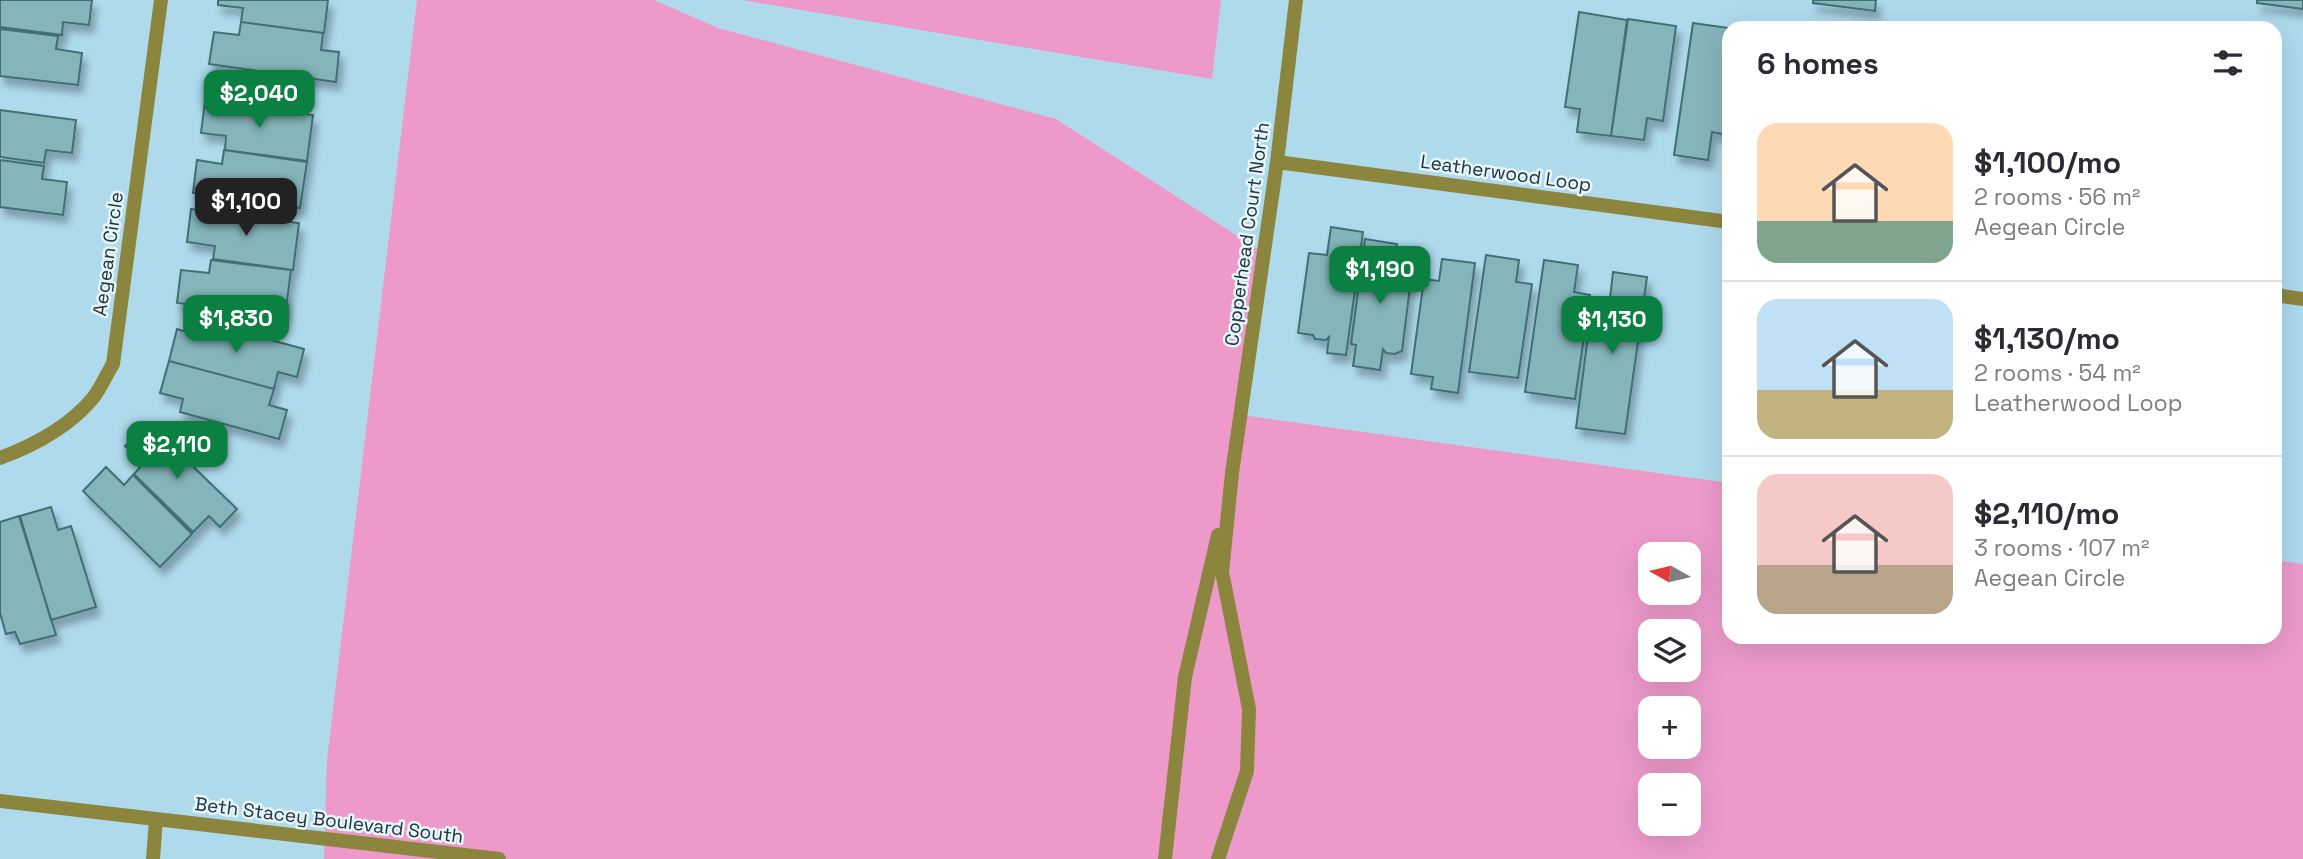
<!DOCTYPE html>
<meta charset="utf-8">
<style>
:root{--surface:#fff;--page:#f2f2f3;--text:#2b2b33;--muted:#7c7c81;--line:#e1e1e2;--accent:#0b8043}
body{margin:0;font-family:"Space Grotesk",sans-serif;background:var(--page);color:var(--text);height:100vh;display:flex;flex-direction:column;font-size:26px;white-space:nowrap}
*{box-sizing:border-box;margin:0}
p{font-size:23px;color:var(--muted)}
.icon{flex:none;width:38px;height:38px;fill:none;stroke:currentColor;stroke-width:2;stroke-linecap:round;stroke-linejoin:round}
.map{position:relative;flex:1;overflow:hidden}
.drawer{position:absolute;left:1722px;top:21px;width:560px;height:623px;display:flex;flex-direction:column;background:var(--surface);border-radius:21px;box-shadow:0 7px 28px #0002}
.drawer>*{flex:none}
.needle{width:46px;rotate:278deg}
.fabs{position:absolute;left:1638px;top:542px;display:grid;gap:14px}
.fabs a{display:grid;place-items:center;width:63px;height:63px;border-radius:14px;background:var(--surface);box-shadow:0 7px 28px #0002;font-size:35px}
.price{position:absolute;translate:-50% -60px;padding:0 16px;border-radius:14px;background:var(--accent);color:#fff;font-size:23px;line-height:46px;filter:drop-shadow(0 2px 4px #0008)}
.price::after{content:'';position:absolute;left:50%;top:42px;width:21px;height:16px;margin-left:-10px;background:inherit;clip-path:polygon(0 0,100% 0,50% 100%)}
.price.on{background:#222;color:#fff}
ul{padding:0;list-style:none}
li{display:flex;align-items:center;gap:21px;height:175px;padding:0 35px}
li+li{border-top:2px solid var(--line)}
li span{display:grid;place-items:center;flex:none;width:196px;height:140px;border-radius:21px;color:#555}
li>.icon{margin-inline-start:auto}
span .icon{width:84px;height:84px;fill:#fffc;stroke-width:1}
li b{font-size:30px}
h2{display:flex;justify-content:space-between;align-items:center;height:84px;padding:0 35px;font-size:30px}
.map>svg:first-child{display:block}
</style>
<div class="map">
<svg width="2303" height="859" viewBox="0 0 2303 859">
<defs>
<filter id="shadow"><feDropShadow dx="4.5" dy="8" stdDeviation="3.5" flood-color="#0004"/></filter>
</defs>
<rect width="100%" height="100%" fill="#aedaec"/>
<path fill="#ed9aca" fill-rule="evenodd" d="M417 0H654L718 28 1056 119 1264 253 1241 415 1729 483V637H2275V560L2303 564V859H324L327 760ZM1650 555H1689V593H1650ZM1650 632H1689V670H1650ZM1650 709H1689V747H1650ZM1650 786H1689V824H1650Z
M742 0H1221L1212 79Z"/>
<path fill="#84b5ba" stroke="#3f6f74" stroke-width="2" filter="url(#shadow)" d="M0 0H92L89 25 63 22 62 35 0 27Z
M218 0H328L324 33 241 22 243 8 218 5Z
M1813 0H1876L1875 11 1813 3Z
M2257 0H2303V9L2257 3Z
M1579 12 1627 20 1611 136 1577 132 1580 109 1565 107Z
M1628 19 1676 26 1663 121 1647 118 1644 140 1611 136Z
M241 22 323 33 321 50 339 52 336 82 209 64 214 32 239 35Z
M1693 23 1729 28 1727 135 1712 132 1708 160 1674 155Z
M0 29 58 36 56 49 82 53 78 85 0 76Z
M205 101 313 115 307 161 225 150 226 136 201 133Z
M0 110 76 120 72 153 46 150 44 163 0 157Z
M224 150 307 162 300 208 193 193 197 160 222 164Z
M0 160 44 166 42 179 67 182 63 215 0 207Z
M191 209 299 223 293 270 213 259 215 246 187 242Z
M1331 227 1363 232 1346 355 1327 353 1329 337 1326 340 1315 339 1313 335 1298 333 1309 253 1327 255Z
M1365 239 1397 244 1393 268 1412 271 1402 351 1395 354 1386 353 1383 349 1380 370 1353 366 1356 345 1351 344Z
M1486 255 1519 260 1516 282 1532 284 1518 378 1469 372Z
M1442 259 1475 263 1458 393 1431 389 1433 377 1411 374 1424 279 1439 281Z
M211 260 291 270 285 316 177 303 181 270 209 273Z
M1544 260 1578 265 1574 292 1590 295 1575 399 1525 392Z
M1613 272 1647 277 1625 434 1576 428 1593 297 1610 299Z
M204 322 304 349 297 377 278 372 274 389 169 361 177 329 200 336Z
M169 361 274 389 269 405 287 410 279 439 180 412 183 399 160 393Z
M148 423 237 509 220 527 209 516 193 532 134 474 143 464 125 446Z
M106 467 124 485 133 475 192 534 160 567 83 491Z
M51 507 58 530 71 526 96 607 51 620 20 516Z
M19 516 56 635 20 644 15 632 6 634 0 613V522Z"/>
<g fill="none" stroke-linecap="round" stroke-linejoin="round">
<path stroke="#8b853e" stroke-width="14" d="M1277 162 1729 222
M2275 295 2303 299
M0 458C35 445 69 427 93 398 101 388 106 375 113 364L161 0
M156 819 499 859
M1165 859 1185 677 1218 535
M1218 859 1247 771 1249 709 1222 572 1232 473 1277 162 1296 0"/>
<path stroke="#8b853e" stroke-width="14" d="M0 801 156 819 153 859"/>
</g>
<g text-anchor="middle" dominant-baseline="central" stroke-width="5" stroke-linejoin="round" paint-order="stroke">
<g font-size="19" fill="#213239" stroke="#e5f6fd">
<text transform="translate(1506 173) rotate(8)">Leatherwood Loop</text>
<text transform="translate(1247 234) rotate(-82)">Copperhead Court North</text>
<text transform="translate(108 254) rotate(-82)">Aegean Circle</text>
<text transform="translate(329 820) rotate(7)">Beth Stacey Boulevard South</text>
</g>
</g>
</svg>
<div class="fabs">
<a><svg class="needle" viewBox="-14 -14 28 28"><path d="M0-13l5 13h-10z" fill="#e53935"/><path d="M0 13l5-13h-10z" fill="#7c7c81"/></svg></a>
<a><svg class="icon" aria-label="layers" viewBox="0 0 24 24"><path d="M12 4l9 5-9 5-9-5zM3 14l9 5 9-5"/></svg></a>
<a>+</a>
<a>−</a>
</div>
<b class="price" style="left:259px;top:130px">$2,040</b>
<b class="price on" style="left:246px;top:238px">$1,100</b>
<b class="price" style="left:1380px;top:306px">$1,190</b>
<b class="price" style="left:236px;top:355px">$1,830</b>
<b class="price" style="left:1612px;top:356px">$1,130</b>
<b class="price" style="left:177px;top:481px">$2,110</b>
<section class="drawer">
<h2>6 homes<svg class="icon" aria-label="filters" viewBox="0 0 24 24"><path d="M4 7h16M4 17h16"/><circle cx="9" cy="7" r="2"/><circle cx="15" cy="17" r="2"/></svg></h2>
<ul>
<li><span style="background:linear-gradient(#ffd9b3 70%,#7fa58c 0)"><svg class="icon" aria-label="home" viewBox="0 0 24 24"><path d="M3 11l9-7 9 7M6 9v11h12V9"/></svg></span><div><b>$1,100/mo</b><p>2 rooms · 56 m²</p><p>Aegean Circle</p></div></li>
<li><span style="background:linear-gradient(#bfe0f5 65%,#c2b280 0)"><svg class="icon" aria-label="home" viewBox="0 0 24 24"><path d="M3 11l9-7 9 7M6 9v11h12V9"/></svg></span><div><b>$1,130/mo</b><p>2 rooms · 54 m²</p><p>Leatherwood Loop</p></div></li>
<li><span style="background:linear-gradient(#f6c9c9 65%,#b9a48a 0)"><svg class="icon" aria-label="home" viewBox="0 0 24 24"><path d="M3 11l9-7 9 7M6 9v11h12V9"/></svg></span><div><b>$2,110/mo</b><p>3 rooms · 107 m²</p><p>Aegean Circle</p></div></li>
</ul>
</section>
</div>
